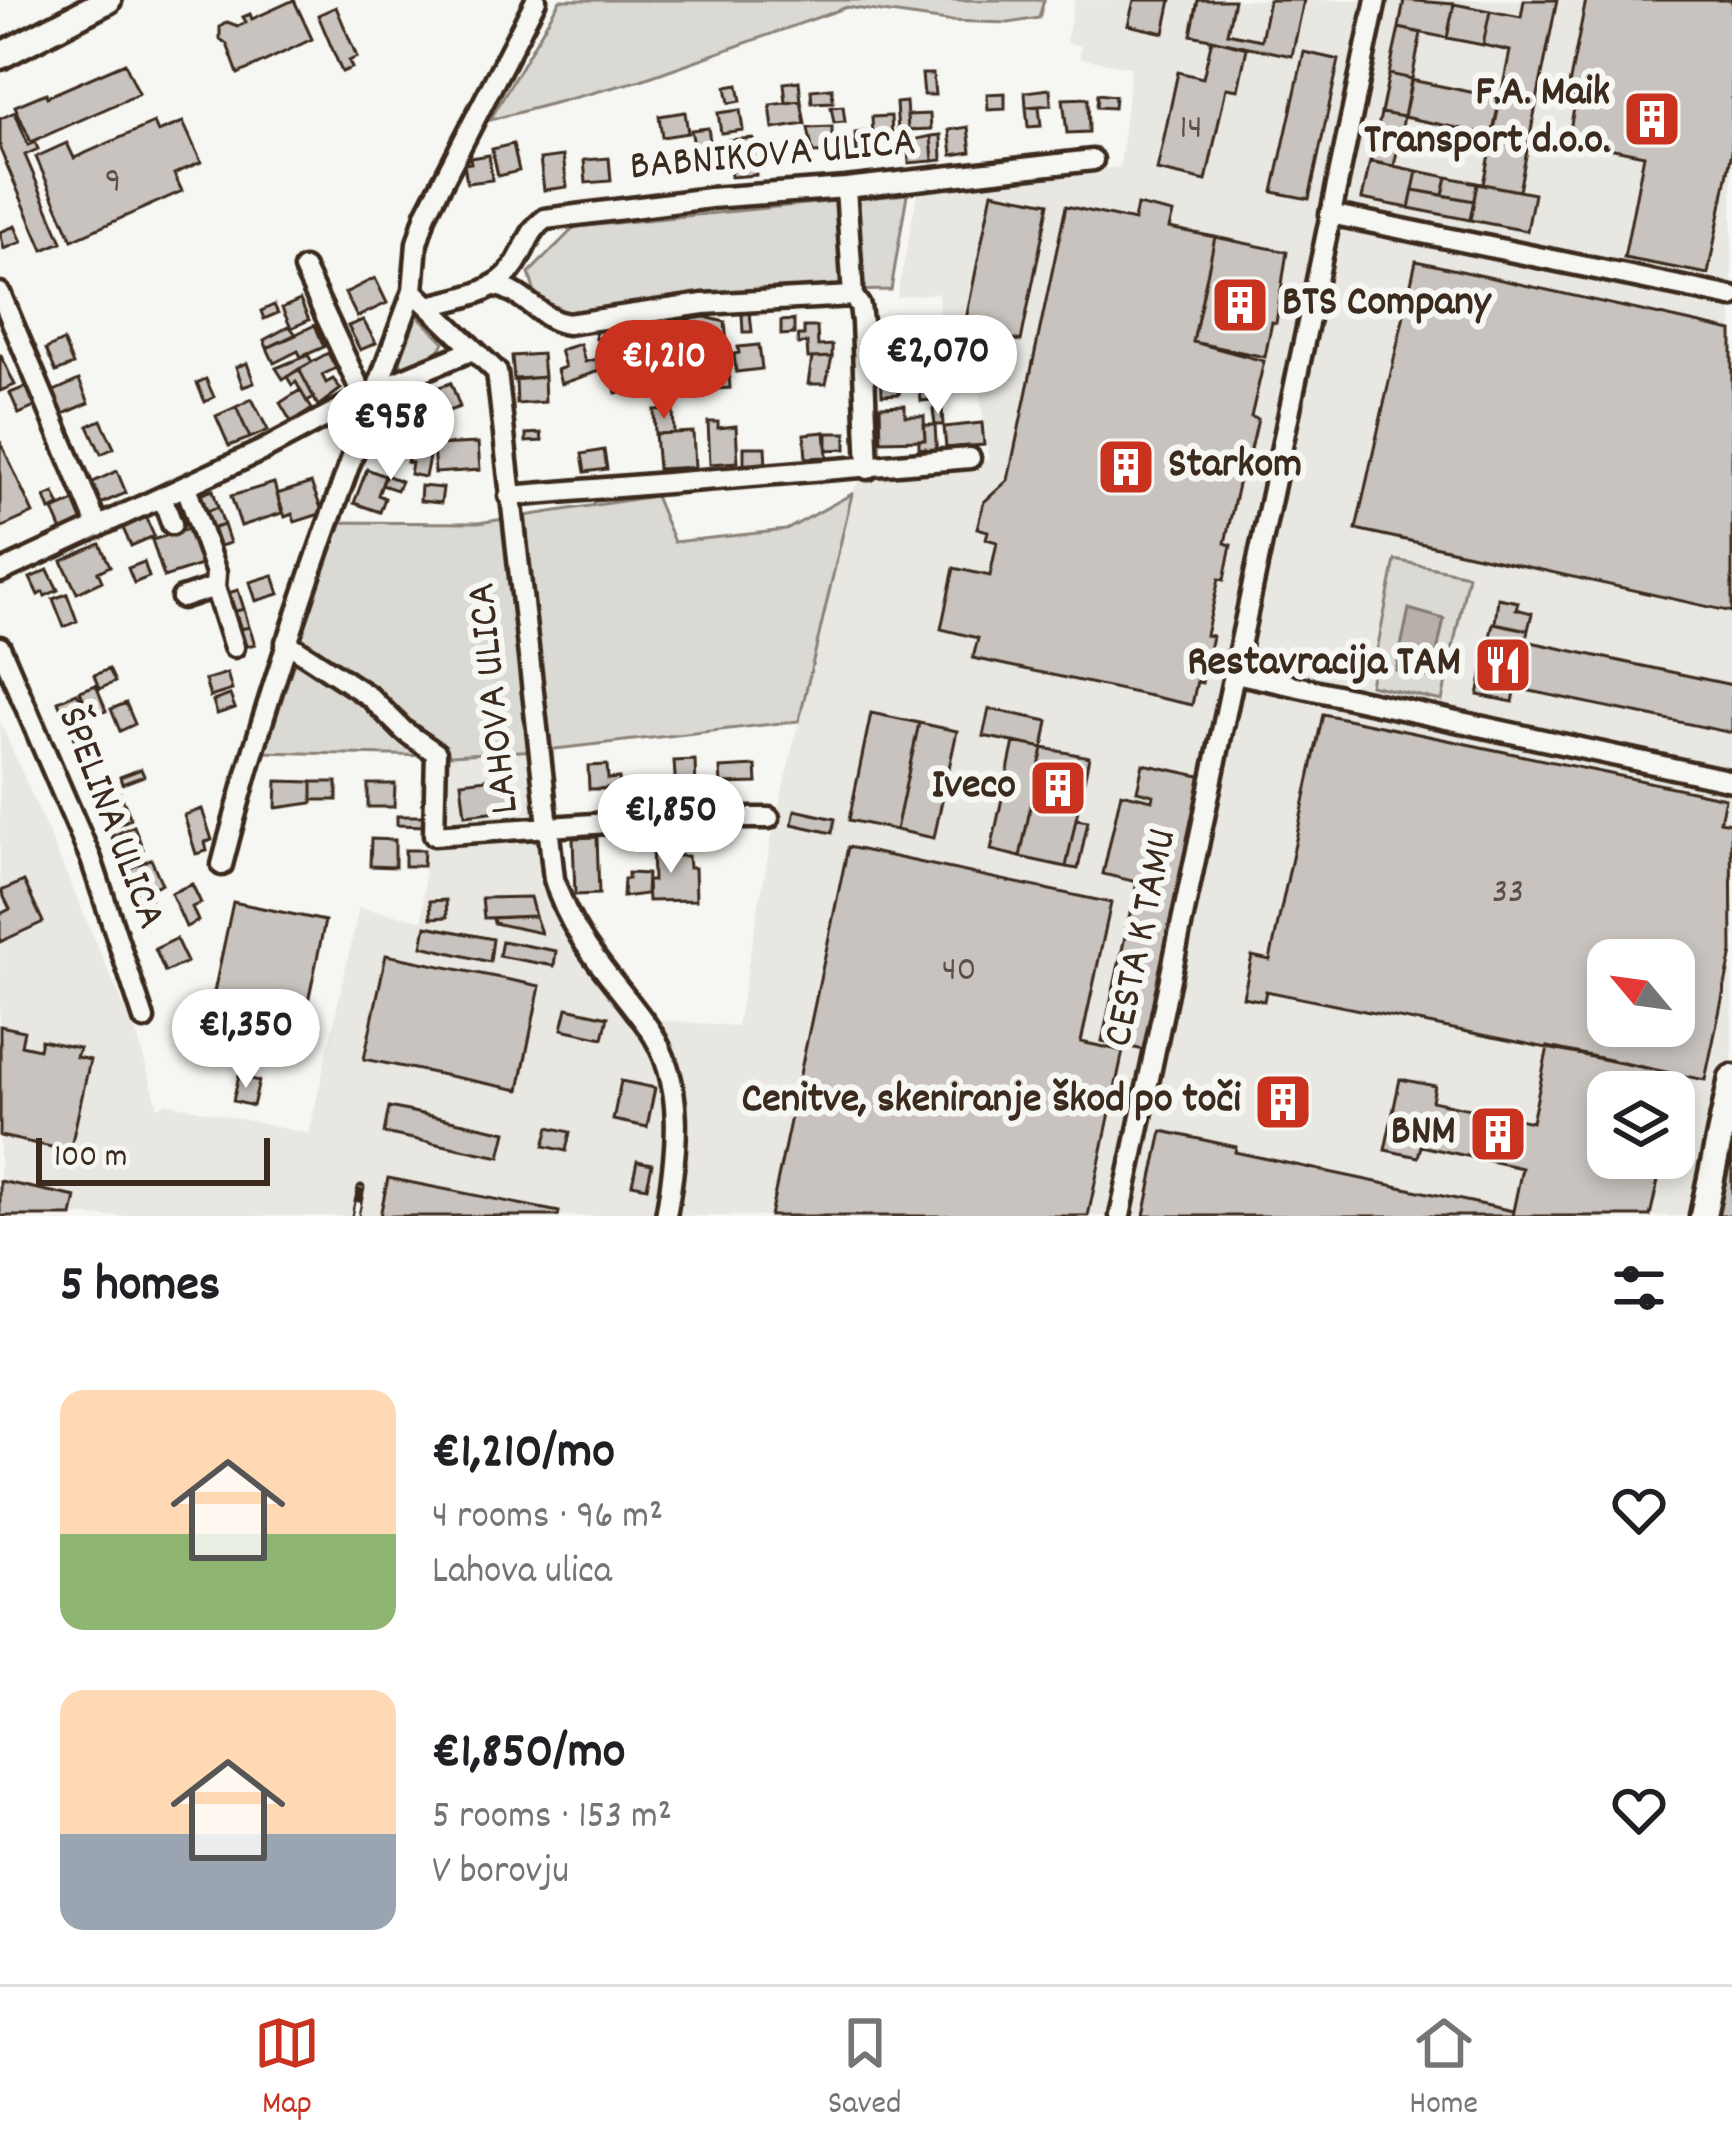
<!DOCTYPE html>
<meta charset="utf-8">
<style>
:root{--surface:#fff;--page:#f2f2f2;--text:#202124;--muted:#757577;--line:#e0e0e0;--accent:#c8321e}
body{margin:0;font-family:Dekko,sans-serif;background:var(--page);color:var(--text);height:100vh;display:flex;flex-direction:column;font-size:45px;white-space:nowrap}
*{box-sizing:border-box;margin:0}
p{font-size:39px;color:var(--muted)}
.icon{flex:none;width:66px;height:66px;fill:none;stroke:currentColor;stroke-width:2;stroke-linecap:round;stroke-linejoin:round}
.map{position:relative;height:1216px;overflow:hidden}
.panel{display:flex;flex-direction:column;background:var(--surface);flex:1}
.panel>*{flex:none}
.needle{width:78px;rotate:299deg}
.fabs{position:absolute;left:1587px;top:939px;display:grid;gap:24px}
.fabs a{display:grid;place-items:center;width:108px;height:108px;border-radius:24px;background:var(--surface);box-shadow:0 6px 18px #0003;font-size:60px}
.scale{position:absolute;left:36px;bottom:30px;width:234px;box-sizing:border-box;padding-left:12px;border:6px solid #3b2a1e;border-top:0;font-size:33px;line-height:42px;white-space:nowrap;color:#3b2a1e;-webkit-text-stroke:9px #f6f6f2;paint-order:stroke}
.price{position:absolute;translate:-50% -102px;padding:0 27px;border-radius:42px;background:#fff;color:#222;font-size:39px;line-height:78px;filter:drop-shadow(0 3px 6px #0008)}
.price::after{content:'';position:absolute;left:50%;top:72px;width:36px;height:27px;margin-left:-18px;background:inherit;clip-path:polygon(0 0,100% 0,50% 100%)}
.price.active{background:var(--accent);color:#fff}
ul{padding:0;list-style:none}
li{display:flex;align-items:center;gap:36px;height:300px;padding:0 60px}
li span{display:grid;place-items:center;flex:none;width:336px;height:240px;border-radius:24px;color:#555}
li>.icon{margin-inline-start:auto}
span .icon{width:144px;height:144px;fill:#fffc;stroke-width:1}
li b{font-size:51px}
h2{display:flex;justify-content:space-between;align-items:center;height:144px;padding:0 60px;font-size:51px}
.dock{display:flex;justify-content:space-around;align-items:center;height:168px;border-top:3px solid var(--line);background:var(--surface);font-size:33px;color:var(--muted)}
.dock a{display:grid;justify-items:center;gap:6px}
.dock .active{color:var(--accent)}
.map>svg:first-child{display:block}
</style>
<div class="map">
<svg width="1732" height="1216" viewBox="0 0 1732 1216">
<rect width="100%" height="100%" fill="#f6f6f2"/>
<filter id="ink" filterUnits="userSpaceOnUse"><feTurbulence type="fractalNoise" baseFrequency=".00833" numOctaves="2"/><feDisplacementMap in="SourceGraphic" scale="24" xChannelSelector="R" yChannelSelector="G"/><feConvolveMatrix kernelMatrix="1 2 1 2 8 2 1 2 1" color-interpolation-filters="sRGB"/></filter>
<g filter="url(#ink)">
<path fill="#e8e7e2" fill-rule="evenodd" d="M1075 0H1732V1216H0V722L137 1036 158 1107 167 1103 309 1134 359 908 423 920 425 841 434 756 555 749 556 817 567 885 593 944 657 1020 737 1026 771 840 852 494 860 479 989 460 977 374 941 349 938 293 897 297 918 190 1120 167 1131 67 1080 58 1081 46 1066 42ZM1608 960H1674V1026H1608ZM1608 1092H1674V1158H1608Z"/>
<path fill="#dad9d3" stroke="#8a8278" stroke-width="3" d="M560 0H1044L1039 18 1009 23 947 21 847 7 641 80 490 120Z
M907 194 891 290 709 294 567 312 536 297 529 273 575 227Z
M414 312 444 342C438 358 418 363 403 367L397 356Z
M852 494 799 721 555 749 434 756 260 752 328 522 478 523 655 496 674 542 786 530Z
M1395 560 1468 575 1442 701 1370 685Z"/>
<path fill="#b6b0a9" stroke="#857a71" stroke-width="3" d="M1409 609 1444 619 1432 675 1426 677 1396 670Z"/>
<path fill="#c8c3be" stroke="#3b2a1e" stroke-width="3" fill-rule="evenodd" d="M294 0 312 39 238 74 227 44 220 39V27L227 22 238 26 246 22 243 17 250 14 252 19Z
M1134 0H1171L1164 33 1128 25Z
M1198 0H1234L1227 33 1261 40 1269 0H1304L1292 56 1191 35Z
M1404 0 1454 4 1447 38 1399 28Z
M1524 0H1557L1519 191 1483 184 1510 51 1483 45 1490 11 1521 17Z
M1586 0H1732V151L1708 274 1624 258 1644 155 1568 140 1576 97 1567 95Z
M1454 4 1490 11 1483 45 1447 38Z
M336 7 357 57 349 61 352 68 342 72 318 15Z
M1399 28 1421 33 1412 79 1389 74Z
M1212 39 1247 48 1238 90 1226 88 1206 181 1157 170 1178 72 1203 78Z
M1304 52 1339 60 1309 199 1273 192Z
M125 63 139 94 31 142 15 106 46 93 47 97Z
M922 74H933L935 95H924Z
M1389 74 1412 79 1404 117 1381 113Z
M1411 80 1500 98 1492 135 1404 117Z
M799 81 801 101 786 103 784 83Z
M738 85 741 101 729 103 726 87Z
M832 88 833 102 812 103 811 90Z
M1050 89 1051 105 1026 107 1025 92Z
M1005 93V109L988 110 987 94Z
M1098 94 1115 96 1114 108 1097 107Z
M1088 98 1089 132 1067 133 1063 99Z
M801 101 805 124 773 129 770 105Z
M906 102 908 130 898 131 896 103Z
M843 106 845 122 834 123 831 107Z
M1039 106 1041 126 1028 127 1026 107Z
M740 110 743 130 721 133 718 113Z
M15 112 28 145 35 142 38 149 25 155 62 242 43 250 0 149V119Z
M685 112 688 133 662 137 659 116Z
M1381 113 1404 117 1394 166 1371 162Z
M930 114 931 129 908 130 907 115Z
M891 116 892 137 873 138 872 117Z
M183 122 201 162 174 174 182 191 72 240 36 157 67 143 74 158 154 123 158 132Z
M832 127V140H838L839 152 813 153 808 128Z
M968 127 971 152 952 155 949 130Z
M708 128 711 147 695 149 691 130Z
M870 131 872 151 857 153 855 133Z
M941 135 942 160 933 161 931 136Z
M931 136 933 161 909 163 908 141Z
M753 138 756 175 731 177 728 140Z
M513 144 519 171 498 176 492 149Z
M489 155 492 180 467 183 464 164 471 163 470 158Z
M563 156 567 187 544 190 540 159Z
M609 158 611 181 586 183 584 160Z
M1370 161 1417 171 1409 208 1362 199Z
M1417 171 1447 177 1443 195 1413 190Z
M1447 177 1477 183 1474 201 1443 195Z
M1477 183 1534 194 1527 231 1470 220Z
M1413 190 1474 201 1470 220 1409 208Z
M992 192 1049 203 1021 341 964 329Z
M1137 205 1173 213 1169 228 1215 237 1193 342 1264 361 1251 417 1258 419 1250 454 1245 453 1225 543 1231 545 1224 580 1219 579 1206 635 1212 636 1202 683 1197 681 1192 705 973 658 978 638 941 629 954 568 990 576 997 542 986 539 988 531 977 528 984 502 1008 480 1066 206 1134 221Z
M15 226 22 242 4 249 0 232Z
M1215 237 1287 252 1276 323 1272 322 1265 357 1193 342Z
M1416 261 1732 331V612L1356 529Z
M375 278 387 303 357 317 345 293Z
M300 300 309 320 291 328 282 308Z
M274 305 278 313 264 319 261 311Z
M677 313 679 326 648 330 646 318Z
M750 313 752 332H743L742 314Z
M705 317 725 322 727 345 689 350 685 320Z
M363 320 376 343 360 350 348 326Z
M794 320V334L781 335V321Z
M937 320 938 336 928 337 927 321Z
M628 321 630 333 596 339 594 326Z
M901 322 903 339 885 340 883 323Z
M315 325 324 347 301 357 298 351 274 363 267 348Z
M290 326 296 335 267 348 264 340Z
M804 327H817L818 346 832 345V357L808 358 807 343 798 344V335H804Z
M675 330 677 342 666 344 668 350 678 348 681 363 671 365 672 371 682 369 685 381 656 387 645 336Z
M635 336 645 387 616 393 613 380 624 378 623 372 612 375 609 360 620 358 618 352 608 354 605 342Z
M63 341 73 365 56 372 46 349Z
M580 344 585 362 596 359 599 371 561 384 557 370 565 367 560 350Z
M759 345 762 369 736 372 734 354 739 353 738 347Z
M939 347 941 367 921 369 919 349Z
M328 353 336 368 322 375 326 383 333 379 341 389 318 406 299 369Z
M0 354 15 385 0 391Z
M542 354 544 377 514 380 512 356Z
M308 355 312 362 283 379 276 368Z
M832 357 826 384H808L812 358Z
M900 361 905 373H901L899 394 882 395 881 362Z
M247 363 254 383 243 387 236 367Z
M939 367 942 399 921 401 920 389 927 388 922 368Z
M299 369 314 398 307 402 296 382 292 385 287 377Z
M729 374 730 388 716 389 714 376Z
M544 377 545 402 517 404 516 379Z
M206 379 214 397 205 402 197 383Z
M79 380 89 403 61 415 52 392Z
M451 383 460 407 433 416 425 392Z
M33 384 41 404 19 414 10 393Z
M300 390 312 409 292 423 280 403Z
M252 399 268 430 250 438 236 407Z
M905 405V416H924L925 440 881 441 880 406Z
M236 407 250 438 229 446 216 416Z
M942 408 943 425H935L933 409Z
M387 409 410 417 403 438 380 430Z
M673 409 674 433 655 434 654 410Z
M101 420 114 448 101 454 88 426Z
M708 422H718V428L736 426 738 462 710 464Z
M982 423 984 445 946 448 944 427Z
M924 425H935L937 459 925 460V448L919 449V440H925Z
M693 432 695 467 658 469 655 434Z
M825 432 827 457 806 458 804 434Z
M541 433 542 441 526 442V434Z
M827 433H846V449L827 450Z
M417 439 432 442 425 477 410 474 412 463 407 462 411 445 416 446Z
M0 441 33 513 0 528Z
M478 443 480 470 435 473 433 445Z
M744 447H765L766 468 744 469Z
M604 450 607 469 585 472 582 454Z
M367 469 385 476 378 495 385 498 380 512 354 503Z
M117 471 126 493 100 504 91 483Z
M386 475 401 481 397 490 382 485Z
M274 483 282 513 241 526 231 496Z
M311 483 323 513 295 522 292 514 285 517 277 494Z
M421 486 443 488 441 503 420 501Z
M213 490 218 507 202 513 196 496Z
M54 493 60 506 50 510 45 497Z
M79 499 88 520 62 531 53 510Z
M218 507 224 525 208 530 202 513Z
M145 516 154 536 131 546 122 526Z
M224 525 230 543 214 548 208 530Z
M195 527 207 563 164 577 152 540Z
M100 544 110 566 98 572 102 581 77 593 62 561Z
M144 562 149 577 134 583 128 568Z
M48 570 58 590 45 596 43 592 38 595 30 578Z
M273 575 279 594 256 601 250 582Z
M238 590 244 609 228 613 222 595Z
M67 594 77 621 64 627 53 599Z
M1498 598 1518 602 1516 609 1532 613 1528 630 1495 623Z
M244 609 249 627 233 631 228 613Z
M1493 623 1528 630 1513 702 1478 695Z
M249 627 255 644 238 649 233 631Z
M1526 641 1732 685V733L1516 688Z
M109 669 115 682 99 689 94 675Z
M227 673 232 690 210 697 205 680Z
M96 685 106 711 91 717 80 691Z
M77 693 89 712 66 722 58 701Z
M230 695 235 708 217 714 213 701Z
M126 703 135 724 120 731 111 709Z
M989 709 1048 721 1043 748 983 736Z
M871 713 919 723 896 830 849 820Z
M1323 714 1725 798 1720 821 1731 823 1732 952 1705 1080 1266 991 1264 1001 1243 997 1252 956 1270 960ZM1608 960H1674V1026H1608Z
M94 722 98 747 79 753 71 730Z
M919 723 957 731 934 838 896 830Z
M1014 742 1043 748 1020 857 991 850Z
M1043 748 1089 757 1066 867 1020 857Z
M695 760 696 791 676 792 674 761Z
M1143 764 1204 777 1144 1050 1102 1041 1137 882 1103 874 1121 793 1152 800 1153 795 1137 791Z
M607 765 608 779 619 778 620 788 589 789 588 766Z
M756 766 757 783 721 784 720 768Z
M141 769 144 776 122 784 120 777Z
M511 776 515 809 465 815 461 782Z
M277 781 312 782V803L276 808Z
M312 782H337V800H312Z
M368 784H395L394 807H368Z
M606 788H620L621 815H607Z
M120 793 131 819 108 829 97 803Z
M202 809 212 840 205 842 207 851 196 854 184 815Z
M795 810 835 819 832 833 792 824Z
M397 816H426V826L397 825Z
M1076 819 1088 821 1078 869 1066 867Z
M134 826 143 849 117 860 112 836Z
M597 837 599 894 575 895 573 838Z
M371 839 395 840V867L370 866Z
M678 844 679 856H688L689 868H695L696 900 648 901 647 881H653L652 845Z
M848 847 1111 903 1081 1042 1123 1051 1088 1216H770Z
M405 850H424L423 866H405Z
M151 859 162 884 137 892 126 870Z
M628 873 647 874 646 894 623 897 624 879H628Z
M24 881 43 922 0 942V914L10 909 1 891Z
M192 884 201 903 192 907 198 921 186 927 171 893Z
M146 888 151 898 134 906 130 896Z
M530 897 535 916 484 918 482 898Z
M446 900 447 917 431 918 430 901Z
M233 902 325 921 297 1054 205 1035Z
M535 916 541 933 494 923 493 918Z
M426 926 493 939 490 962 422 946Z
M176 939 187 962 165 972 155 949Z
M502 941 556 951 554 966 499 956Z
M386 955 540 986 519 1090 364 1059Z
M567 1008 608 1017 603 1038 562 1029Z
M0 1026 24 1031 21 1045 39 1049 41 1040 79 1048 76 1057 90 1060 70 1151 0 1136Z
M1548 1047 1680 1075 1674 1105V1092H1608V1158H1663L1650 1216H1512L1522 1168 1421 1146 1418 1157 1385 1150 1400 1079 1435 1086 1432 1101 1532 1122Z
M239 1076 259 1081 253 1106 233 1101Z
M1277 1079 1298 1083 1289 1126 1268 1121Z
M621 1081 655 1088 647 1127 613 1120Z
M389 1107 506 1132 500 1157 384 1133Z
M549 1127 570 1132 566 1151 544 1146Z
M1162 1131 1236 1147 1235 1152 1513 1211 1512 1216H1144Z
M1732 1153V1216H1718Z
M637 1161 652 1164 647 1187 632 1184Z
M388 1178 559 1212 558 1216H380Z
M0 1181 76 1197 72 1216H0Z"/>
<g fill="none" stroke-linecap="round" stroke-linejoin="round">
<defs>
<path id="minor" d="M536 0 426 214 417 243 413 291 497 372 554 879C571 939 613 978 648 1027 687 1082 677 1154 666 1216
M846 188 853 296
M1330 214 1732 297
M304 269 364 398
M493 285C527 292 540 321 568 324L703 304 853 296 860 306 862 322 868 469
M0 293 98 527
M429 306C459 298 496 294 514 266 526 249 528 231 545 219L710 198 846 188 1093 160
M509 496 970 458
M162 497 172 524
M0 572 263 450 376 390 473 350
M215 587 234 647
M182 598 215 587 216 573 186 487
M286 642 370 697 404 731 436 753 434 835 681 818H769
M0 647 91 859 144 1019
M1235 673 1732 781
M222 865C272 668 343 481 413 291
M1120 1216 1376 0"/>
<path id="tertiary" d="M0 56 108 0
M1703 1216 1732 1078"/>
</defs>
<use href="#minor" stroke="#3b2a1e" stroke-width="27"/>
<use href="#tertiary" stroke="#3b2a1e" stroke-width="33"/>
<use href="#minor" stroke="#f6f6f2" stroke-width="18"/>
<use href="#tertiary" stroke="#f6f6f2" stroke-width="24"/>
<defs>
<path id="rail" d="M355 1216 361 1188"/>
</defs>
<use href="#rail" stroke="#3b2a1e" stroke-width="9"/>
<use href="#rail" stroke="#f6f6f2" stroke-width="4.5" stroke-dasharray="14" stroke-linecap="butt"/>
</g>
</g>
<defs>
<symbol id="building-square" viewBox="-11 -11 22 22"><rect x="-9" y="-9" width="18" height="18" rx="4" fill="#c8321e" stroke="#f6f6f2"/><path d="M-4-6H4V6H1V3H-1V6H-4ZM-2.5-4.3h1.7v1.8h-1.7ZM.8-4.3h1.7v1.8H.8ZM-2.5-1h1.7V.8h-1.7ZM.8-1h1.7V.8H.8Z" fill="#fff"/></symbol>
<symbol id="restaurant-square" viewBox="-11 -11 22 22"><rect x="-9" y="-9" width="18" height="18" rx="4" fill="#c8321e" stroke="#f6f6f2"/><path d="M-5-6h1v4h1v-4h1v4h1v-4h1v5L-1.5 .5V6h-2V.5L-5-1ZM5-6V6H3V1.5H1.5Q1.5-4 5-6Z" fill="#fff"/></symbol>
</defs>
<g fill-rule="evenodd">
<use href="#building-square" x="1619" y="86" width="66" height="66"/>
<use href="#building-square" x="1207" y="272" width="66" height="66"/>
<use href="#building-square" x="1093" y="434" width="66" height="66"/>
<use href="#restaurant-square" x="1470" y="632" width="66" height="66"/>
<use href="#building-square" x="1025" y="755" width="66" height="66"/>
<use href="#building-square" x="1250" y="1069" width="66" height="66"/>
<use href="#building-square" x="1465" y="1101" width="66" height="66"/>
</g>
<g text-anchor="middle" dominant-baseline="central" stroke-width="12" stroke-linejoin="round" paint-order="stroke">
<g font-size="36" fill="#5e5046">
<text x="1191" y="130">14</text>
<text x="113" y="183">9</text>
<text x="1508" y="894">33</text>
<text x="959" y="972">40</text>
</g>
<g font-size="42" font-weight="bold" fill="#3b2a1e" stroke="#f6f6f2" text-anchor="end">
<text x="1610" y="95">F.A. Maik<tspan x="1610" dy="48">Transport d.o.o.</tspan></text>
<text x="1282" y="305" text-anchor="start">BTS Company</text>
<text x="1168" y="467" text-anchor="start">Starkom</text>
<text x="1461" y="665">Restavracija TAM</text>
<text x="1016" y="788">Iveco</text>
<text x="1241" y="1102">Cenitve, skeniranje škod po toči</text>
<text x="1456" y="1134">BNM</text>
</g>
<g font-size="42" fill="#3b2a1e" stroke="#f6f6f2">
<text transform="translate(773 157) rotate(-5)">BABNIKOVA ULICA</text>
<text transform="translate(496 698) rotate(-96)">LAHOVA ULICA</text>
<text transform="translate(109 819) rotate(69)">ŠPELINA ULICA</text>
<text transform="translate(1143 938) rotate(-78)">CESTA K TAMU</text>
</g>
</g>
</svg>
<div class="fabs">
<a><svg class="needle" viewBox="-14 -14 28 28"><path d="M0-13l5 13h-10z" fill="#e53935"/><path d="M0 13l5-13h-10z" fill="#757577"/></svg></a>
<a><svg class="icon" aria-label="layers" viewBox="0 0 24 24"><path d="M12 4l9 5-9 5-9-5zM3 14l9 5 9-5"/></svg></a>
</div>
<div class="scale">100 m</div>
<b class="price" style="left:938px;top:417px">€2,070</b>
<b class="price active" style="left:664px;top:422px">€1,210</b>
<b class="price" style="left:391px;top:483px">€958</b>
<b class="price" style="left:671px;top:876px">€1,850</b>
<b class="price" style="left:246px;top:1091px">€1,350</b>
</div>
<section class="panel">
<h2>5 homes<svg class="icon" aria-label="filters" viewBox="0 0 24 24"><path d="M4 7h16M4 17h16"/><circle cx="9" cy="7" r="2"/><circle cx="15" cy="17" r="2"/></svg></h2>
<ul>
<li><span style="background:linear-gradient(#ffd9b3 60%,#8fb573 0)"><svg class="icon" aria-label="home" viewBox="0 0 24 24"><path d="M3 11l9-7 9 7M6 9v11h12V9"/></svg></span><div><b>€1,210/mo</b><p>4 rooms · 96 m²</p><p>Lahova ulica</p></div><svg class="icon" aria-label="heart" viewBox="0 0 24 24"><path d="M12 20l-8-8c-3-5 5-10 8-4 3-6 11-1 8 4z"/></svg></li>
<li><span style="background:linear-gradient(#ffd9b3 60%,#9aa5b1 0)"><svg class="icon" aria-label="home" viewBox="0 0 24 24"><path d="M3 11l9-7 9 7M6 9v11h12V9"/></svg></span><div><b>€1,850/mo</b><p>5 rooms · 153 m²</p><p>V borovju</p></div><svg class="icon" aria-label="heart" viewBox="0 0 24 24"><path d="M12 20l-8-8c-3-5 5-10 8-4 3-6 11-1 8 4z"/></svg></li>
</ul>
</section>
<nav class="dock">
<a class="active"><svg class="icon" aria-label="map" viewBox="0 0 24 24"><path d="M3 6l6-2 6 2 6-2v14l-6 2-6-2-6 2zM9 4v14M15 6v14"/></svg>Map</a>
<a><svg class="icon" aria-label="saved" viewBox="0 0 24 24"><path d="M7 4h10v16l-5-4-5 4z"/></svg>Saved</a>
<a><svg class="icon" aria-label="home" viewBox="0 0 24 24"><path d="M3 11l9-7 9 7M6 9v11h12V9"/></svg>Home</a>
</nav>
